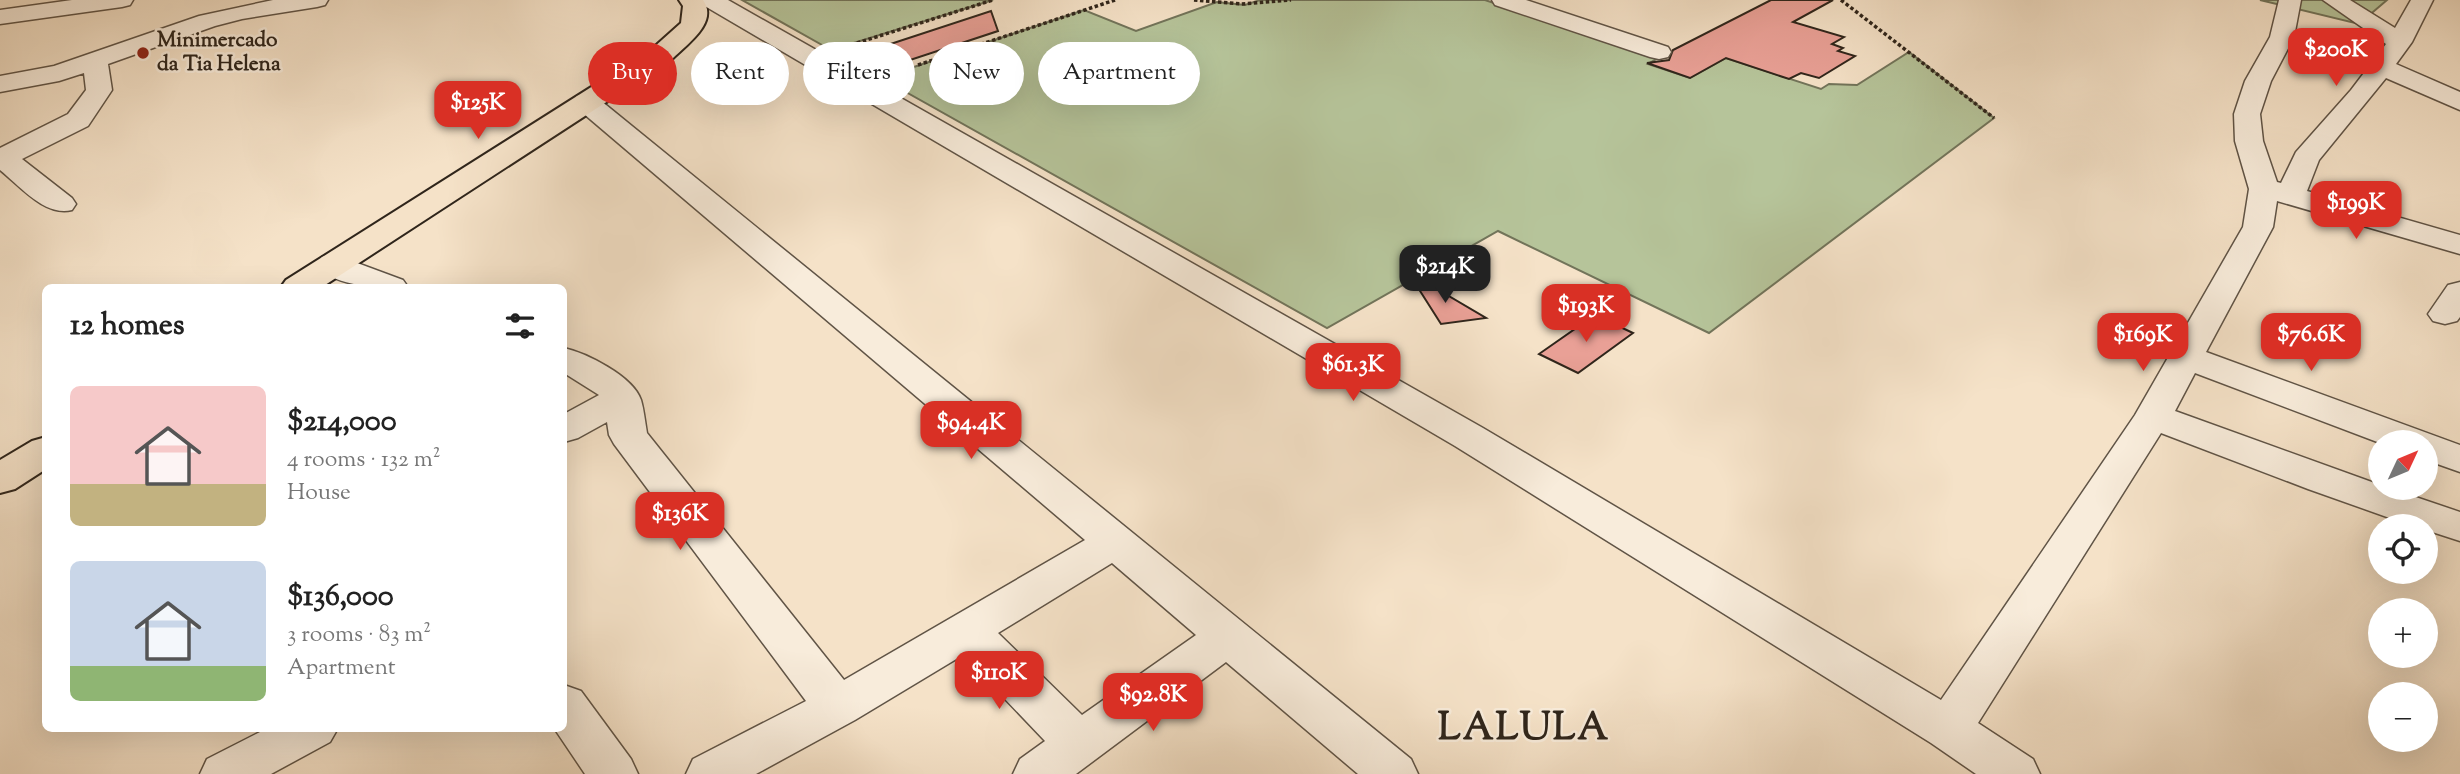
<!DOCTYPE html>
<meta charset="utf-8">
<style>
:root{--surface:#fff;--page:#f2f2f2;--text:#222;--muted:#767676;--accent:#d93025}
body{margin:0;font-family:"Sorts Mill Goudy",serif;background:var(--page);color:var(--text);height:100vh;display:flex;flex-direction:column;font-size:26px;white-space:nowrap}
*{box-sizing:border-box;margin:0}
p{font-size:23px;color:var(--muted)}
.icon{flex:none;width:38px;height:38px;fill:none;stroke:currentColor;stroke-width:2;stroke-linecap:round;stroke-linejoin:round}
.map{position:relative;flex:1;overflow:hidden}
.side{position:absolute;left:42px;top:284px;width:525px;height:448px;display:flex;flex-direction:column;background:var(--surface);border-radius:10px;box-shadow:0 7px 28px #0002}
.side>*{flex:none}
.top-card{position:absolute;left:588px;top:42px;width:665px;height:63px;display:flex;gap:14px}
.needle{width:46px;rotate:46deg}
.fabs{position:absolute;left:2368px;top:430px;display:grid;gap:14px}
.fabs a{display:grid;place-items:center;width:70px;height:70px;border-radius:50%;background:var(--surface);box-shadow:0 7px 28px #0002;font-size:35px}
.price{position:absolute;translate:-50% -60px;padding:0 16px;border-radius:14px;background:var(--accent);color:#fff;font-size:23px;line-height:46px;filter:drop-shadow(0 2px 4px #0008)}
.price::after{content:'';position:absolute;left:50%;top:42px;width:21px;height:16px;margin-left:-10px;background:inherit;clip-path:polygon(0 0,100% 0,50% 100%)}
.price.selected{background:#222;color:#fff}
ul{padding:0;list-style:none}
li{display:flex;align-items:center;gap:21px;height:175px;padding:0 28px}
li span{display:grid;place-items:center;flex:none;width:196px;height:140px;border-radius:10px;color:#555}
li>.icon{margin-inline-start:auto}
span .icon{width:84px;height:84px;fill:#fffc;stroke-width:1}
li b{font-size:30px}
h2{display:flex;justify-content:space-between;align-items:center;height:84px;padding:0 28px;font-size:30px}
.tag{padding:0 24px;border-radius:32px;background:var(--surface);box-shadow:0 7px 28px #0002;font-size:24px;line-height:63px}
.tag.selected{background:var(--accent);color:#fff}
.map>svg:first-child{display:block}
</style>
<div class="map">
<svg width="2460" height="774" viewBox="0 0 2460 774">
<rect width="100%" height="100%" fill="#f5e2c8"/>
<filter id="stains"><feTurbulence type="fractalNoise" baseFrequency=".00286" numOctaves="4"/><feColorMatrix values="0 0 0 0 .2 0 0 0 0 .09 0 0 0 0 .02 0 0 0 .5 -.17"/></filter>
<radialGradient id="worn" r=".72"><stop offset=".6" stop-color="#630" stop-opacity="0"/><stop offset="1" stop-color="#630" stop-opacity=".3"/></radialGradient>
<path fill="#b6c49a" stroke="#72745a" stroke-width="2" d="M742 0H993L831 50Z
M1260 0H1485L1658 58 1648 64 1690 78 1726 58 1821 89 1829 84 1857 85 1909 52 1994 118 1709 333 1498 231 1327 328 881 78 1084 10 1136 31 1217 2 1245 5Z
M2260 0H2387L2359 24Z"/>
<path fill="#e9a096" stroke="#2f251b" stroke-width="2" d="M1771 0H1833L1793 22 1844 37 1832 44 1843 48 1838 51 1855 56 1819 78 1801 73 1789 79 1726 58 1690 78 1647 63 1669 60 1673 50Z
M991 11 998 31 886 68 860 54Z
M1408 272 1486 318 1441 324Z
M1595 315 1633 333 1578 373 1539 354Z"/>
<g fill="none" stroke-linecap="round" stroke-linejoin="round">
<defs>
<path id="minor" d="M72 0H133L130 5 122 7 0 24V10Z
M273 0H328L325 5 317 7 242 19 215 26 108 64 112 90 88 126 22 159 72 198 76 204 72 210C45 217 20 186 0 170V148L68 114 86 90 84 73 59 81 0 92V76L54 66 199 16Z
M700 0H728L1483 428 1941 700 2135 415 2243 227 2249 189 2235 141 2234 114 2245 81 2270 37 2279 0H2301L2294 37 2271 81 2260 114 2263 141 2277 182 2281 183 2296 152 2351 90 2386 44 2323 0H2350L2395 28 2411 0H2433L2412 42 2396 64 2460 92V110L2386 78 2319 160 2307 191 2460 235V254L2277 201 2273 227 2206 352 2460 445V472L2426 460V443H2380L2195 373 2175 411 2380 485V488H2389L2460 512V541L2426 530V527H2415L2308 489 2161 433 1978 723 2033 759 2040 774H1976L1931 743 1455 446 703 5Z
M1492 0H1526L1668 47 1671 52 1668 57 1659 59 1650 57 1495 5Z
M586 94 595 96 1411 759 1418 774H1358L1226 662 1076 774H1013L1020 759 1045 741 963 655 855 720 756 774H686L693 759 806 701 614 444 609 435 607 422 578 438 564 442V414L599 395 564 373V348C586 353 633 376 641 400 644 410 645 422 647 433L844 680 1085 540 577 108 573 102 577 96ZM1112 563 1196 635 1082 715 998 633Z
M333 254 403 280 408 287C381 287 334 289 317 264L322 257Z
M2460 282V317L2457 321 2445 324 2433 321 2428 314 2448 285Z
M564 685 581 691 631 759 638 774H585L554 728H564Z
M268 728H338L330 742 271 774H200L207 759Z"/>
<path id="major" d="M679 0H703C719 23 686 45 671 60L322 287H281L286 280 653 48 681 23 683 6Z
M46 437V469L15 489 0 493V460L32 441Z"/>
</defs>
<use href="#minor" stroke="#605446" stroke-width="3"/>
<use href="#major" stroke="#2f251b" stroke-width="4"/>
<path stroke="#2f251b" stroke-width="3.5" stroke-dasharray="3.5 2.5" stroke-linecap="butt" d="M1194 0 1241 4 1291 0
M1841 0 1994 118
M857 43 993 0
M918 65 1115 0"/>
<use href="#minor" fill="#f8ecdb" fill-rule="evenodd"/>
<use href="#major" fill="#f5e2c8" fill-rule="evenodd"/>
</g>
<circle fill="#8f2418" stroke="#f8ecdb" stroke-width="2.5" cx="143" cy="53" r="7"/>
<g text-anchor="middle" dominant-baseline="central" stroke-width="5" stroke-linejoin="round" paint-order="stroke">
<g font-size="21" font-weight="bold" fill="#2f251b" stroke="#f8ecdb" text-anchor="start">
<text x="157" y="41">Minimercado<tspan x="157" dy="24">da Tia Helena</tspan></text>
</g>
<g font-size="38" font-weight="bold" letter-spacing="2" fill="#2f251b" stroke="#f8ecdb">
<text x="1524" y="730">LALULA</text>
</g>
</g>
<rect width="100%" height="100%" filter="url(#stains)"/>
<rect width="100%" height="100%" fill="url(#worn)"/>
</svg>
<div class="fabs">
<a><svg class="needle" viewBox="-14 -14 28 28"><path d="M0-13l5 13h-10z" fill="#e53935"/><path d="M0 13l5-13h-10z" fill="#767676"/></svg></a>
<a><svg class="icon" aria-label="locate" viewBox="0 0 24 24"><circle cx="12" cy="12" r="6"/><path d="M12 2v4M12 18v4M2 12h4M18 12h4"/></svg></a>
<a>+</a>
<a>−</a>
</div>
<b class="price" style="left:2336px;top:88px">$200K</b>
<b class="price" style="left:478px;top:141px">$125K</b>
<b class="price" style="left:2356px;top:241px">$199K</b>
<b class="price selected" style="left:1445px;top:305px">$214K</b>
<b class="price" style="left:1586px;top:344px">$193K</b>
<b class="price" style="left:2143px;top:373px">$169K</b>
<b class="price" style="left:2311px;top:373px">$76.6K</b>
<b class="price" style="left:1353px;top:403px">$61.3K</b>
<b class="price" style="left:971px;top:461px">$94.4K</b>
<b class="price" style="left:680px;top:552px">$136K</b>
<b class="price" style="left:999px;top:711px">$110K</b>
<b class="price" style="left:1153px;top:733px">$92.8K</b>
<div class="top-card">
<a class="tag selected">Buy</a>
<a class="tag">Rent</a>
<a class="tag">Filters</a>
<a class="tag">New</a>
<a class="tag">Apartment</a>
</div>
<section class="side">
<h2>12 homes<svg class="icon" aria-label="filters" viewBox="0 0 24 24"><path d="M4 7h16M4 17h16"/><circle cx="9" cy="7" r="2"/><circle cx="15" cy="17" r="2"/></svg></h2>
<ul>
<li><span style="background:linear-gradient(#f6c9c9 70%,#c2b280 0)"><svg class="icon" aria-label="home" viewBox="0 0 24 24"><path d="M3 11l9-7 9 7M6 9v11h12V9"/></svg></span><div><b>$214,000</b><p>4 rooms · 132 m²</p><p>House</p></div></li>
<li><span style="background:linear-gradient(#c9d6e8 75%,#8fb573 0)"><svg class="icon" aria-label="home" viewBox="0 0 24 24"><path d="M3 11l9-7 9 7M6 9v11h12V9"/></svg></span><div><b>$136,000</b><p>3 rooms · 83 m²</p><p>Apartment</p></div></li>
</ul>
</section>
</div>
